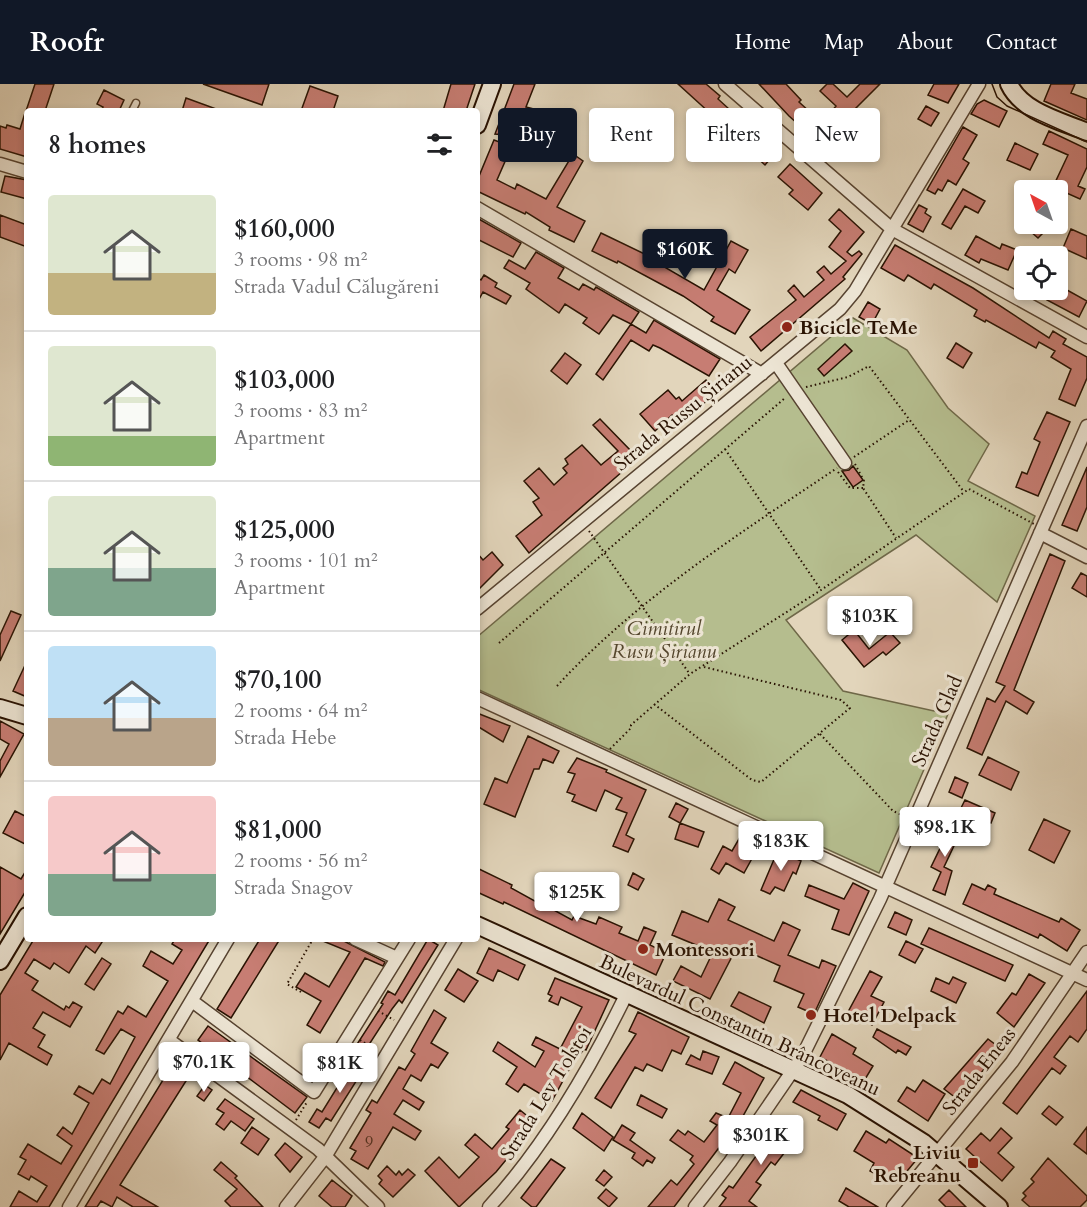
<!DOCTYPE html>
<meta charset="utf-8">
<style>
:root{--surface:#fff;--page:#f6f6f6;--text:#202124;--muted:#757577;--line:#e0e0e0;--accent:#111827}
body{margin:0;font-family:Cardo,serif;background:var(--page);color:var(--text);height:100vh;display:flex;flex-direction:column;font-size:22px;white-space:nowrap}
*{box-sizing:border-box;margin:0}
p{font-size:20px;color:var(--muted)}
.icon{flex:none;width:33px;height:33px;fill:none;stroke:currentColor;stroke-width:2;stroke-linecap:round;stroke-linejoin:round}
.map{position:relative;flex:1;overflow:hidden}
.side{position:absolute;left:24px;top:24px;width:456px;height:834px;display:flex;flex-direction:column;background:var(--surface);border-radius:6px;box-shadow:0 3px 9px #0003}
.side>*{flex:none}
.guide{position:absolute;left:498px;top:24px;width:498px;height:54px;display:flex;gap:12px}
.needle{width:39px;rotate:320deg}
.fabs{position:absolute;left:1014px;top:96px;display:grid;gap:12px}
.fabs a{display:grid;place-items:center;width:54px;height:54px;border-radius:6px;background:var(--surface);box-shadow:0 3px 9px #0003;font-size:30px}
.price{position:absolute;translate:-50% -51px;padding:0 14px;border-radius:6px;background:#fff;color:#222;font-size:20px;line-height:39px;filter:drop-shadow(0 2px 3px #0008)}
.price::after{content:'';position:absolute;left:50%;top:36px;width:18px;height:14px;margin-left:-9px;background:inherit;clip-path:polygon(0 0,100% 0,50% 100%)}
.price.active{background:var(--accent);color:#fff}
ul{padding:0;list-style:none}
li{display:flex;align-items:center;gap:18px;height:150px;padding:0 24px}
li+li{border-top:2px solid var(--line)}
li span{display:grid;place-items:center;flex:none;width:168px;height:120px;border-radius:6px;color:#555}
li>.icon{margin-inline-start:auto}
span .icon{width:72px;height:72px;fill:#fffc;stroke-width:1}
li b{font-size:26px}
h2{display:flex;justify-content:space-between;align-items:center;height:72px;padding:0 24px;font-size:26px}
.tag{padding:0 21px;border-radius:6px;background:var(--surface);box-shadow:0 3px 9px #0003;font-size:21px;line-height:54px}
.tag.active{background:var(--accent);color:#fff}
header{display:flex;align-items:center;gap:36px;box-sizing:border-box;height:84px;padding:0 30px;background:var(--accent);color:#fff}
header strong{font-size:28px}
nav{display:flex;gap:33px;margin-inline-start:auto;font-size:21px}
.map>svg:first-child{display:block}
</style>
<header>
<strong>Roofr</strong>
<nav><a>Home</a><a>Map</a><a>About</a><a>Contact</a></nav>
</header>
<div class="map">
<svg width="1087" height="1123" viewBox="0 0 1087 1123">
<rect width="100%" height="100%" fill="#e2d5bb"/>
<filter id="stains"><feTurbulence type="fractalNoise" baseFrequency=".00333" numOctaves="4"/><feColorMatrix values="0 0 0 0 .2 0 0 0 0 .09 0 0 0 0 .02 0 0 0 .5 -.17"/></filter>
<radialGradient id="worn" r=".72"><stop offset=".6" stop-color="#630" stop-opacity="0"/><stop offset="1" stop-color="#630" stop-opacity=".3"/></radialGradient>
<path fill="#b5bd8e" stroke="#6f6848" stroke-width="1.5" d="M853 234 907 266 948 324 989 360 968 397 1035 432 997 518 916 451 786 536 843 607 948 630 879 789 477 605V553Z"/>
<path fill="#c77d73" stroke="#291202" stroke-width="1.5" d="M35 0H54L45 27H26Z
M203 0H269L262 21Z
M451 0H475L466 27H443Z
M514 0H535L526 23 538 26 535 53 495 50Z
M678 0H706L720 12 718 15 776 68 765 81 727 47 722 52 705 37 711 30Z
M759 0H786L801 16 799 18 822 39 836 22 820 7 827 0H833L847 13 860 0H880L844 36 849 40 827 66 789 32Z
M934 0H959L948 19 928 11Z
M1051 0H1075L1071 9 1087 15V36L1044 17Z
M310 2 338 12 333 27H301Z
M104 6 124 16 119 27H101L103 23 97 20Z
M186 14 219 26V27H182Z
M984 16 1007 27 999 43 971 30 977 20Z
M926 22 939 29 931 42 918 35Z
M25 29 27 73 0 65V42L6 44 7 41 20 45Z
M556 29 567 32 558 68 547 66Z
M600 39 623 45 620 56 597 50Z
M963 43 977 51 963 75 969 79 956 101 948 96 942 107 938 105 935 110 927 106Z
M1049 47 1087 65V83L1078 102 1085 105 1080 115 1053 103 1068 71 1043 60Z
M494 56 518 65 514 76 507 73 497 96 515 105 517 100 546 115 573 70 583 77 557 123 585 137 574 158 549 146 550 143 526 128 525 130 477 107V97Z
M1015 59 1038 70 1030 86 1007 76Z
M790 80 822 109 808 126 789 110 793 106 778 93Z
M5 92 27 96V115L1 108Z
M963 105 985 117 978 129 965 122 951 145 942 140Z
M919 121 927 125 925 129 931 133 923 148 908 140Z
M839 125 864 148 847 168 852 172 859 167 862 170 843 193 845 195 761 267 750 253 796 216 788 207 794 201 804 213 824 196 817 188 824 182 831 190 846 177 829 163 841 147 829 136Z
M0 131 27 141V163L0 153Z
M477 134 521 159 513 173 477 155Z
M1022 140H1052L1038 154Z
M1071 145 1087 152V175L1063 164Z
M601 149 655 175 654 177 704 206 731 157 748 166 735 189 729 185 717 206 750 226 735 250 711 237 714 233 683 212 618 177 617 179 592 167Z
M976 152 1000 165 1002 160 1017 166 1008 186 981 175 979 179 965 171Z
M895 161 973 204 1049 254 1053 247 1066 255 1063 260 1087 273V294L1075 322 1059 315 1071 285 1051 273 1055 267 1039 258 1036 264 986 236 985 238 974 232 977 226 934 200 931 205 908 191 904 197 881 184Z
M536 168 564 184 558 194 579 206 583 200 594 206 596 203 639 228 631 240 613 231 599 250 583 239 587 234 565 220 559 229 526 205 530 199 504 184 509 176 525 185Z
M484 191 497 199 495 203 511 212 506 220 483 208 477 219V193L481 196Z
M1058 201 1087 217 1079 233 1047 216 1053 206H1058Z
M868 218 880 225 872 240 859 233Z
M654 236 720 275 709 292 660 264 653 261 649 267 631 256 603 296 596 290 631 240 646 249Z
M956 259 972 269 963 284 947 274Z
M845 260 852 267 824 292 818 285Z
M565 269 581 281 567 300 551 287Z
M706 296 716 308 681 341 672 331 655 347 640 330 668 306 676 315 679 313 682 317Z
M1047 328 1070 338 1038 412 1016 403 1022 388 1027 390 1040 358 1034 355Z
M600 335 632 368 625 374 631 380 529 469 516 452 542 431 533 418 539 414 524 397 539 384 554 401 567 389 563 384 568 380 565 375 582 361 601 381 618 367 593 341Z
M853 382 863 396 853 403 842 387 849 386Z
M1087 383V423L1077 447 1062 441Z
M492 468 503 481 477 507V469L483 476Z
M1050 470 1065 477 1014 606 1034 618 1027 630 1006 617 982 671 967 664 987 614 995 618 1005 602 996 598Z
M1081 489 1087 492V513L1072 504Z
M11 527 21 531 0 577V551Z
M854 546 869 565 890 548 900 559 886 571 883 568 864 583 842 556Z
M27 577V613L13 607Z
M477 629 510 642 503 658 477 642Z
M0 637 24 650 0 693V677L9 660 0 655Z
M528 652 559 667 553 679 543 675 539 685H534L515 733 484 720 495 694 507 699Z
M988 673 1019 688 1011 706 979 691Z
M577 674 607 686 606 688 646 706 626 751 634 755 628 768 613 762 627 729 616 725 622 714 605 706 596 727 572 717 575 711 567 708 575 690 568 688Z
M955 693 968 699 962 714 949 708Z
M965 716 995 729 991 739 960 726Z
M676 719 688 725 680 739 669 733Z
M15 727 27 733V761L3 749Z
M1044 735 1070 747 1054 779 1029 766Z
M680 739 704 748 698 763 675 755Z
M947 740 961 747 944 783 952 787 945 811 933 806 941 788 931 783 945 754 941 752Z
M743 748 761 758 744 789 726 779 719 790 711 785 723 762 732 767Z
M778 766 801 777 796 790 793 788 784 807 775 803 770 810 761 806Z
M0 783 21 795 27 785V805L0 850Z
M477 784 512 801 511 804 540 820 552 795 562 799 550 824 572 836 574 832 596 840 599 833 622 843 619 849 638 857 644 843 656 848 650 861 666 869 656 891 504 818 503 820 477 808Z
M633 789 644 795 638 806 628 801Z
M853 799 869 807 849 851 832 845 839 826 805 812 809 801 844 815Z
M972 800 985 806 988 801 996 805 994 810 1059 838 1061 834 1080 846 1067 867 1040 850 1038 854 963 820Z
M719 815 735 823 728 836 774 857 783 838 800 846 788 871 819 884 822 876 836 882 814 930 798 923 804 910 774 897 780 882 737 863 710 915 673 897 681 882 701 893 713 868 672 851 682 827 708 838Z
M895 828 912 836 906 851 888 843Z
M929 844 1013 881 1005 897 921 860Z
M34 855H104L95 869 86 862 69 889 54 879 50 885 34 875 25 889 38 897 32 906 64 926 66 922 69 924 73 918 82 923 70 943 43 928 33 944 45 951 38 963 52 971 47 981 9 959 0 976V911Z
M175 855H210L49 1123H10L19 1107 37 1118 47 1102 31 1092 29 1096 18 1090 26 1076 20 1073 28 1060 61 1080 72 1062 57 1051 63 1043 72 1050 89 1019 74 1010 79 1002 93 1010 102 995 110 1000 135 953 121 945 104 970 96 966 118 927 123 930 128 922 146 933 168 897 143 882 151 867 173 880 182 866 172 860Z
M260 855H280L231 934 217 925Z
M318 855H340L385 878 383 882 365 874 320 949 307 941 321 917 296 903 305 889 329 903 350 868Z
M428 855 438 861 402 919 399 916 392 925 361 973 352 968 383 920 381 919 388 907 395 911Z
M906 857 923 865 915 879 899 871Z
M489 864 525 881 518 896 498 886 493 897 477 889Z
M102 874 111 880 94 906 85 900Z
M458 885 478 897 464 918 445 906Z
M870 887 882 893 871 912 884 918 872 941 848 928Z
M1029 890 1045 899 1014 943 997 929 1012 909 1016 911Z
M953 893 966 899 956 919 931 907 936 894 949 900Z
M555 894 609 916 586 966 584 965 571 982 552 1017 524 1000 518 1008 506 1000 517 983 493 967 498 958 535 983 544 967 532 961 536 953 560 965 582 923 561 913 558 921 549 917 552 912 548 910Z
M1087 907V945L1078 958 1070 952 1054 973 1066 982 1060 990 1052 984 1017 1030 1003 1019Z
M739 908 771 923 764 939 731 922Z
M434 926 446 934 431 959 448 969 438 984 431 980 421 997 411 991 403 1005 424 1018 419 1026 403 1016 394 1030 421 1047 415 1056 393 1043 368 1085 351 1075 356 1067 350 1064 371 1029 366 1026 372 1016 377 1019 399 983 405 986 415 970 411 967Z
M638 928 689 953 681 970 672 966 662 987 647 980 643 987 635 983 611 1024 595 1014 636 950 629 947Z
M208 942 307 1013 295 1029 198 956Z
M877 945 911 963 906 971 898 966 896 969 873 953Z
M832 950 856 964 853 970 873 982 864 997 820 973Z
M988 955 1000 964 960 1017 944 1005Z
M703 967 719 973 712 990 686 980 691 971 700 976Z
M356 973 367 980 331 1037 326 1034 319 1044 309 1038 317 1025 322 1028Z
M735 978 764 994 743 1032 674 1123H648L671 1096 677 1101 694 1080 690 1076 693 1072 670 1056 678 1046 685 1051 688 1047 704 1058 717 1041 710 1037 716 1029 728 1034 741 1009 723 1000Z
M175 990 186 997 120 1101 158 1123H133L117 1113 112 1123 101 1117 97 1123H85L166 991 172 995Z
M923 996 945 1010 928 1037 898 1017 907 1003 915 1008Z
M205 1001 212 1006 204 1017 197 1012Z
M801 1006 846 1030 837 1046 818 1036 820 1032 793 1018Z
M641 1011 667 1025 662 1034 637 1021Z
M225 1015 254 1035 245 1047 231 1037 224 1046 216 1040 224 1029 217 1025Z
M1049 1022 1063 1033 1056 1041 1042 1030Z
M520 1026 531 1035 528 1038 534 1042 496 1088 459 1123 425 1087 439 1073 459 1094 479 1073 465 1061 475 1050 492 1065 509 1045 506 1043Z
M582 1029 613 1053 604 1067 573 1044Z
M782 1036 801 1048 790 1066 788 1064 775 1081 771 1078 756 1098 761 1101 749 1117 757 1123H719L726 1114 722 1111 729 1102 733 1104Z
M622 1041 635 1049 630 1056 655 1074 652 1079 647 1076 643 1082 632 1074 635 1069 613 1056Z
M252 1043 269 1055 258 1071 241 1059Z
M1087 1043V1070L1074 1060Z
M1001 1044 1012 1054 998 1069 1014 1083 1002 1097 966 1065 981 1049 990 1057Z
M866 1047 886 1059 889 1055 918 1074 897 1099 883 1090 881 1093 870 1087 874 1079 854 1067Z
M285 1059 302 1073 290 1088 275 1071Z
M1048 1074 1087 1112V1116L1080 1123H1030L1022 1116 1026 1112 1023 1109 1034 1098 1031 1095Z
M551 1075 565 1084 536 1123H532L521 1114Z
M221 1078 237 1092 235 1094 263 1123H231L225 1117 237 1105 214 1086Z
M387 1082 396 1091 399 1087 402 1091 408 1085 415 1091 393 1113 379 1100 382 1096 378 1092Z
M604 1086 612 1093 604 1102 596 1096Z
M332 1096 352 1112 345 1123H332L319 1112Z
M846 1104 856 1110 878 1123H849L839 1117Z
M606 1105 617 1114 609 1123 598 1114Z
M949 1106 966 1123H946L939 1116Z"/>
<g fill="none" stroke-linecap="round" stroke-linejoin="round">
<defs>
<path id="lane" d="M132 27 136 19"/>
<path id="street" d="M725 0 892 145 1087 253
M0 80 27 88
M477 124 762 290
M776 279 845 379
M1040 449 1087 473
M477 525 840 225 855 207 979 0
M477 614 1087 896
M355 855 397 874
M192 917 314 1008 409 855
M169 956 318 1065 378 1123
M69 1123 228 855
M286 1123 325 1073 456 855
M489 1123C546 1061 590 985 627 909
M695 1123 730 1078 802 973 880 815 1087 342
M893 1123 1012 978 1087 868"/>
<path id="secondary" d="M1009 0C1022 28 1061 37 1087 48
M477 41 492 0
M0 624 27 632
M477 841 848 1011 924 1059 999 1123
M0 877 27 832"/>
</defs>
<use href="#lane" stroke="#574330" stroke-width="9"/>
<use href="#street" stroke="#574330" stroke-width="15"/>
<use href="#secondary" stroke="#291202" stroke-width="20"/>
<path stroke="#291202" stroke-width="2" stroke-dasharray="1.5 3" stroke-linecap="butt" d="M806 303 848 293 869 282 964 408
M725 365 821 506
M854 373 909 336
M855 380 864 397 863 404 896 454
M838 388 850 404H863
M589 447 689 589
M499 559 785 314
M557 602C638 514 739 450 837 384
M654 620 752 696 761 698 850 624 841 616 704 583
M820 650 893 727 904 732
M610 665 631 644V641L690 590 821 506 969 405 1034 440
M301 908 287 900 313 855
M378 927 394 936
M360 956 376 966
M296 1036 307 1018"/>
<use href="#lane" stroke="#ece4d3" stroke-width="6"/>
<use href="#street" stroke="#ece4d3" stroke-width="12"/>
<use href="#secondary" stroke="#ece4d3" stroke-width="16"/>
<path stroke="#291202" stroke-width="1.5" d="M992 0 997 13 1007 22 1087 58"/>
</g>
<g fill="#8f2418" stroke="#ece4d3" stroke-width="2">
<circle cx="787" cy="243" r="6"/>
<circle cx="643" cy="865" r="6"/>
<circle cx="811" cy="931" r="6"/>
<rect x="967" y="1073" width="12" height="12" rx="3"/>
</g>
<g text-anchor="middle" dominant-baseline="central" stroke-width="6" stroke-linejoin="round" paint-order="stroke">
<g font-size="16" fill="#502d1e">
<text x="369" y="1058">9</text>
</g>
<g font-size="20" font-weight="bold" fill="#291202" stroke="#ece4d3" text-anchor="start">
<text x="799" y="243">Bicicle TeMe</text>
<text x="655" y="865">Montessori</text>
<text x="823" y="931">Hotel Delpack</text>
<text x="961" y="1068" text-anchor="end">Liviu<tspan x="961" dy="23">Rebreanu</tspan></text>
</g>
<g font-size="20" fill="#291202" stroke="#ece4d3">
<text transform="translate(683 329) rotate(-39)">Strada Russu Șirianu</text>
<text transform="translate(937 637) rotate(-66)">Strada Glad</text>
<text transform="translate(740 941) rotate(25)">Bulevardul Constantin Brâncoveanu</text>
<text transform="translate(979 987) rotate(-52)">Strada Eneas</text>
<text transform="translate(546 1009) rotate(-58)">Strada Lev Tolstoi</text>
</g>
<g font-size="20" font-style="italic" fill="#53452c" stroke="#ece4d3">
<text x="664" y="544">Cimitirul<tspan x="664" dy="23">Rusu Șirianu</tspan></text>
</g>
</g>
<rect width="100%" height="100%" filter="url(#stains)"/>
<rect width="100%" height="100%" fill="url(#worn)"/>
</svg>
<div class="fabs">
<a><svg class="needle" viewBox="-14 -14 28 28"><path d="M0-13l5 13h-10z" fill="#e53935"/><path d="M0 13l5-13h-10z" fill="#757577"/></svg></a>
<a><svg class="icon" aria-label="locate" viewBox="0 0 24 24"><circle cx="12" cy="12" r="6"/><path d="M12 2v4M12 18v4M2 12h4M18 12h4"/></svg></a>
</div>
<b class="price active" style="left:685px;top:196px">$160K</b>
<b class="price" style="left:870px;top:563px">$103K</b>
<b class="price" style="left:945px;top:774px">$98.1K</b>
<b class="price" style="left:781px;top:788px">$183K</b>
<b class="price" style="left:577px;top:839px">$125K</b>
<b class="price" style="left:204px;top:1009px">$70.1K</b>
<b class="price" style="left:340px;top:1010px">$81K</b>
<b class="price" style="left:761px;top:1082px">$301K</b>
<div class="guide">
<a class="tag active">Buy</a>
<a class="tag">Rent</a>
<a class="tag">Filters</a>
<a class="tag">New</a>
</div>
<section class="side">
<h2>8 homes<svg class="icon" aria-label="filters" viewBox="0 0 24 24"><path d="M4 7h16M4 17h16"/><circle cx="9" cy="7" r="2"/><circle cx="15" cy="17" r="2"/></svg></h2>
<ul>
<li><span style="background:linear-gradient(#dfe7d0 65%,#c2b280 0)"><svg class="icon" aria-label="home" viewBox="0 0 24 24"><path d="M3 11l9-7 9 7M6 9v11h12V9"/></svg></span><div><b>$160,000</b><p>3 rooms · 98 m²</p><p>Strada Vadul Călugăreni</p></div></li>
<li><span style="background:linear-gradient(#dfe7d0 75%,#8fb573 0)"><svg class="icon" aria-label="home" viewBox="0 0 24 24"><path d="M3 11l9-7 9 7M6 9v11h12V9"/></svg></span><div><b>$103,000</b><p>3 rooms · 83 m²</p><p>Apartment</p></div></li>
<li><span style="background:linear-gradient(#dfe7d0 60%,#7fa58c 0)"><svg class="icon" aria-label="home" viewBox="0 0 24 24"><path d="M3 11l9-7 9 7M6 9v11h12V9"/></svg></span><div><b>$125,000</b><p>3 rooms · 101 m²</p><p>Apartment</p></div></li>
<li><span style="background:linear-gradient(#bfe0f5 60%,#b9a48a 0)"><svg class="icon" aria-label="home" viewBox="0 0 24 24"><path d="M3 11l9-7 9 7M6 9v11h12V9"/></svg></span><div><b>$70,100</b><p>2 rooms · 64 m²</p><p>Strada Hebe</p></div></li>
<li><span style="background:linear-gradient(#f6c9c9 65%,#7fa58c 0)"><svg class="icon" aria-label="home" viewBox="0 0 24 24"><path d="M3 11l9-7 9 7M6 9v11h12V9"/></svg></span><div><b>$81,000</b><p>2 rooms · 56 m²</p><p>Strada Snagov</p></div></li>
</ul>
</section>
</div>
